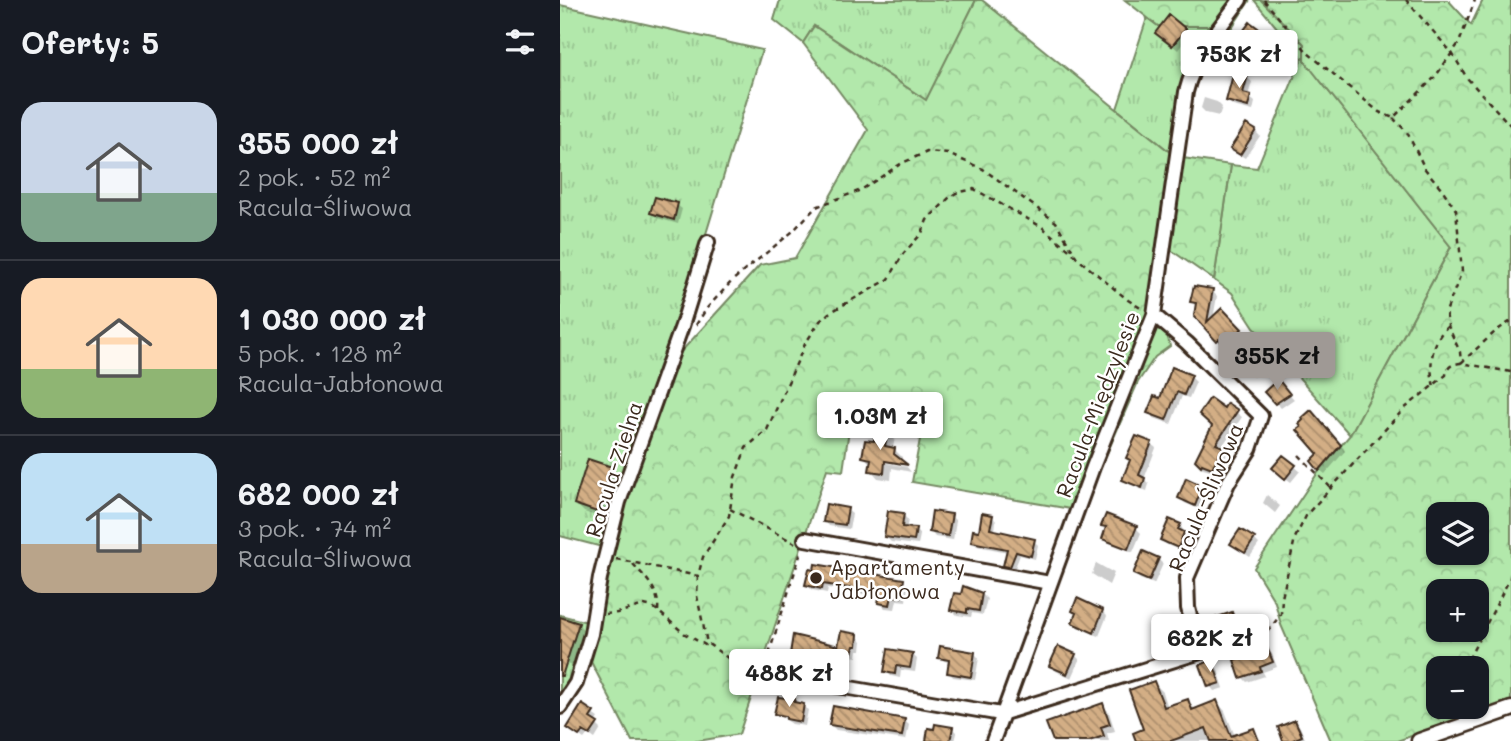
<!DOCTYPE html>
<html lang="pl">
<meta charset="utf-8">
<style>
:root{--surface:#171b24;--page:#242831;--text:#f1f3f6;--muted:#9ea1a6;--line:#363941;--accent:#9f9995}
body{margin:0;font-family:Mali,sans-serif;background:var(--page);color:var(--text);height:100vh;display:flex;flex-direction:column;font-size:26px;white-space:nowrap}
*{box-sizing:border-box;margin:0}
p{font-size:23px;color:var(--muted)}
.icon{flex:none;width:38px;height:38px;fill:none;stroke:currentColor;stroke-width:2;stroke-linecap:round;stroke-linejoin:round}
.map{position:relative;flex:1;overflow:hidden}
.sheet{display:flex;flex-direction:column;background:var(--surface);width:560px}
.sheet>*{flex:none}
.tools{position:absolute;left:866px;top:502px;display:grid;gap:14px}
.tools a{display:grid;place-items:center;width:63px;height:63px;border-radius:14px;background:var(--surface);box-shadow:0 2px 5px #0004;font-size:35px}
.price{position:absolute;translate:-50% -60px;padding:0 16px;border-radius:7px;background:#fff;color:#222;font-size:23px;line-height:46px;filter:drop-shadow(0 2px 4px #0008)}
.price::after{content:'';position:absolute;left:50%;top:42px;width:21px;height:16px;margin-left:-10px;background:inherit;clip-path:polygon(0 0,100% 0,50% 100%)}
.price.on{background:var(--accent);color:#111}
ul{padding:0;list-style:none}
li{display:flex;align-items:center;gap:21px;height:175px;padding:0 21px}
li+li{border-top:2px solid var(--line)}
li span{display:grid;place-items:center;flex:none;width:196px;height:140px;border-radius:21px;color:#555}
li>.icon{margin-inline-start:auto}
span .icon{width:84px;height:84px;fill:#fffc;stroke-width:1}
li b{font-size:30px}
h2{display:flex;justify-content:space-between;align-items:center;height:84px;padding:0 21px;font-size:30px}
main{display:flex;flex:1;min-height:0}
.map>svg:first-child{display:block}
</style>
<main>
<section class="sheet">
<h2>Oferty: 5<svg class="icon" aria-label="filters" viewBox="0 0 24 24"><path d="M4 7h16M4 17h16"/><circle cx="9" cy="7" r="2"/><circle cx="15" cy="17" r="2"/></svg></h2>
<ul>
<li><span style="background:linear-gradient(#c9d6e8 65%,#7fa58c 0)"><svg class="icon" aria-label="home" viewBox="0 0 24 24"><path d="M3 11l9-7 9 7M6 9v11h12V9"/></svg></span><div><b>355 000 zł</b><p>2 pok. · 52 m²</p><p>Racula-Śliwowa</p></div></li>
<li><span style="background:linear-gradient(#ffd9b3 65%,#8fb573 0)"><svg class="icon" aria-label="home" viewBox="0 0 24 24"><path d="M3 11l9-7 9 7M6 9v11h12V9"/></svg></span><div><b>1 030 000 zł</b><p>5 pok. · 128 m²</p><p>Racula-Jabłonowa</p></div></li>
<li><span style="background:linear-gradient(#bfe0f5 65%,#b9a48a 0)"><svg class="icon" aria-label="home" viewBox="0 0 24 24"><path d="M3 11l9-7 9 7M6 9v11h12V9"/></svg></span><div><b>682 000 zł</b><p>3 pok. · 74 m²</p><p>Racula-Śliwowa</p></div></li>
</ul>
</section>
<div class="map">
<svg width="951" height="741" viewBox="0 0 951 741">
<defs>
<pattern id="grass-tufts" width="24" height="20" patternUnits="userSpaceOnUse" patternTransform="scale(1.75)"><rect width="24" height="20" fill="#b2e8ab"/><path d="M3 7l-1-3M5 7V3M7 7l1-3M15 17l-1-3M17 17v-4M19 17l1-3" fill="none" stroke="#9ac793"/></pattern>
<pattern id="forest-crowns" width="20" height="18" patternUnits="userSpaceOnUse" patternTransform="scale(1.75)"><rect width="20" height="18" fill="#b2e8ab"/><path d="M2 6a3 3 0 1 1 6 0M12 15a3 3 0 1 1 6 0" fill="none" stroke="#9ac793"/></pattern>
<pattern id="building-back-hatch" width="6" height="6" patternUnits="userSpaceOnUse" patternTransform="scale(1.75)"><rect width="6" height="6" fill="#d3ae85"/><path d="M-1 5l2 2M0 0l6 6M5-1l2 2" fill="none" stroke="#ac8e6c"/></pattern>
</defs>
<rect width="100%" height="100%" fill="#fff"/>
<filter id="ink" filterUnits="userSpaceOnUse"><feTurbulence type="fractalNoise" baseFrequency=".0143" numOctaves="2"/><feDisplacementMap in="SourceGraphic" scale="14" xChannelSelector="R" yChannelSelector="G"/><feConvolveMatrix kernelMatrix="1 2 1 2 8 2 1 2 1" color-interpolation-filters="sRGB"/></filter>
<g filter="url(#ink)">
<path fill="url(#grass-tufts)" stroke="#768964" stroke-width="2" d="M220 0H416L367 101 254 26 243 43 214 20Z
M682 0H690L657 50 648 47 632 71 616 157 557 109 587 18 598 26Z
M694 0H701L744 44V60L891 247 790 435 694 327 672 293 654 280 671 165 697 168 742 58Z
M0 5 202 50 50 549 0 536Z
M0 615 35 624 0 711Z"/>
<path fill="url(#forest-crowns)" stroke="#768964" stroke-width="2" fill-rule="evenodd" d="M416 0H422L616 157 671 165 654 280 605 246 601 311 610 346 595 357 578 382 522 511 352 482 364 418 293 402 283 471 267 469 179 734 138 741H72L28 656 50 549 108 366 200 265 235 258 308 130 243 43 254 26 366 100Z
M565 0H682L660 26H598Z
M701 0H888L911 25 923 0H951V701L837 741H771L721 625 715 602 694 568 759 471 790 435 891 247 744 60V44ZM878 514H917V553H878ZM878 592H917V630H878ZM878 668H917V707H878Z"/>
<path fill="#0003" d="M625 30 629 35 618 50 602 37Z
M708 39 713 43 700 61 682 47Z
M687 77 692 82 688 96 695 102 693 111 673 106 668 101Z
M644 98 657 102 662 107 659 116 646 113 641 108Z
M695 131 700 136 685 158 677 153Z
M117 205 122 209 118 224 97 218 92 213Z
M652 291 657 296 653 319 662 310 685 335 679 341 703 368 693 377 664 343 662 344 636 316 637 307 632 302Z
M631 377 636 382 629 398 622 396 611 424 594 418 589 413Z
M718 382 734 399 721 408 706 392Z
M668 406 682 417 661 448 667 454 657 472 643 468 637 462 654 426Z
M756 417 785 451 765 474 760 470Z
M327 430 335 437 333 448 342 457 341 462 316 458V461L347 467 351 472 332 468 331 480 318 478 311 470V464L304 457Z
M591 444 596 448 584 479 589 484 587 491 569 484 564 480Z
M723 457 740 471 731 482 719 473Z
M51 468 59 476 45 519 24 512 16 504Z
M636 485 645 497 640 509 625 503 620 498Z
M707 495 720 506 715 513 703 503Z
M287 510 292 514 289 529 269 526 265 521Z
M343 515 348 520 346 529 355 530 360 535 358 545 331 542 326 537Z
M391 516 396 521 393 540 375 537 371 532Z
M432 516 436 521 435 531 474 541 478 545 475 559 460 555 454 570 449 569 445 565 448 552 417 546 413 542Z
M544 525 576 528 581 533 573 552 549 543 544 538 547 529Z
M620 525 628 538 623 551 607 545 602 540Z
M694 539 699 544 690 557 677 548Z
M598 559 603 564 594 584 580 579 575 574Z
M536 563 554 573 549 585 532 574Z
M343 581 348 586 346 601 337 600 335 609 325 608 320 603 321 597 268 588 267 593 252 590 247 585Z
M422 594 427 599 423 615 412 613 411 617 397 615 392 610Z
M542 611 547 616 539 636 519 628 514 623Z
M672 614 677 619 682 635 667 640 662 635Z
M0 619 18 624 23 629 12 666 0 662Z
M297 636 302 641 301 650H298L297 657 284 655 279 650Z
M274 647 278 651 276 661 258 657 257 661 251 660 250 665 241 663 232 653Z
M707 649 712 654 717 667 703 672 705 676 687 682 682 677Z
M352 654 357 659 355 672 341 670 340 678 331 676 326 671Z
M415 654 419 658 415 680 393 677 389 672 390 662 384 661 380 657Z
M515 655 520 660 512 678 496 671 491 666Z
M652 662 657 667 664 688 654 691 650 686Z
M594 683 603 692 608 708 627 701 636 710 657 702 665 711 675 736 694 730 701 741H578L585 730Z
M234 701 248 710 245 726 232 724 216 713Z
M542 705 549 712 555 731 547 733 549 741H495Z
M22 707 38 718 35 723 41 729 35 739 28 734 24 739 9 728Z
M344 720 349 725 346 740 276 730 271 725Z
M735 722 740 727 746 741H725Z
M392 728 397 733 395 741H368Z"/>
<path fill="url(#building-back-hatch)" stroke="#3b2a1e" stroke-width="2" d="M609 15 626 29 612 46 595 33Z
M690 22 710 37 694 57 675 42Z
M674 71 688 75 683 93 691 95 688 107 666 101Z
M686 124 696 130 680 155 670 149Z
M95 197 118 203 114 220 90 213Z
M634 286 653 289 647 322 662 308 682 329 675 335 700 362 687 373 659 339 656 341 634 316 636 303 630 302Z
M612 367 632 375 624 395 617 392 606 420 587 413 594 396 600 398Z
M718 379 730 394 715 404 704 392Z
M650 398 664 408 667 403 678 410 656 444 663 447 652 468 642 464 641 466 635 460 652 426 639 414Z
M751 410 781 445 759 471 751 461 758 454 737 430 741 427 739 424 743 420 742 418Z
M316 426 328 428 325 446 335 448 334 454 348 465 325 461 324 473 309 471 311 459 302 457 305 440 314 441Z
M576 436 592 442 579 475 585 478 582 488 562 480 570 460 566 458Z
M723 455 736 465 725 479 712 468Z
M28 459 52 467 37 512 14 504Z
M626 478 637 483 636 488 641 490 635 506 618 498Z
M266 504 288 508 285 525 263 522Z
M328 511 344 513 342 527 356 528 354 541 324 537Z
M372 511 392 514 388 536 369 532Z
M422 513 433 515 430 529 475 539 471 556 456 552 450 567 443 566 447 549 411 542 413 530 419 531Z
M546 514 577 526 568 549 542 539 546 527 541 526Z
M609 519 621 524 618 529 624 532 618 548 600 540Z
M680 529 695 538 685 553 670 544Z
M583 551 599 558 589 581 573 574Z
M255 564 344 579 341 597 332 596 330 605 318 603 320 593 263 584 262 589 245 585 249 569 254 570Z
M403 586 422 593 419 611 407 609V613L390 610 394 593 401 594Z
M517 598 543 610 534 633 512 623 516 613 512 611Z
M672 612 678 630 660 636 655 618Z
M0 617 19 623 2 676H0Z
M281 631 298 634 297 646H294L292 653 277 651Z
M233 635 275 645 272 658 254 653 253 657 247 656 246 662 235 660 236 655 230 654Z
M380 646 415 652 411 677 387 673 389 660 378 658Z
M498 646 516 654 507 674 489 666Z
M707 647 713 662 700 667 701 671 680 678 674 660Z
M328 649 353 653 350 668 336 666 335 674 324 672Z
M652 660 660 683 648 687 640 665Z
M594 681 604 707 628 699 632 710 657 700 671 736 694 728 699 741H651L646 728 611 741H576L573 733 583 729 569 690Z
M218 697 235 699 234 702 244 704 241 722 226 719V716L214 714Z
M543 703 550 724 541 727 544 736 529 741H493L486 723Z
M22 704 34 712 30 718 38 723 30 735 23 731 19 736 7 728Z
M273 706 345 719 342 736 269 725Z
M735 720 742 736 731 741H723L718 727Z
M375 724 393 727 390 741H366L368 728 374 729Z"/>
<g fill="none" stroke-linecap="round" stroke-linejoin="round">
<defs>
<path id="minor" d="M594 315 627 343 701 416 690 449 668 483 627 578 628 608 634 632 633 642 627 654
M245 539 490 583
M203 673 441 714 676 641
M0 707 16 683 31 634 40 578 59 502 122 326 148 242
M433 741 533 467 594 315 626 92C636 53 657 32 680 0"/>
<path id="tertiary" d="M859 741 951 709"/>
</defs>
<use href="#minor" stroke="#3b2a1e" stroke-width="18"/>
<use href="#tertiary" stroke="#3b2a1e" stroke-width="19"/>
<path stroke="#3b2a1e" stroke-width="2.5" stroke-dasharray="5 5" stroke-linecap="butt" d="M704 0 748 53 819 112 833 118 875 77 899 43 915 0
M846 0 892 53 907 78 951 126
M833 118 847 132 865 169 882 189 896 210 902 271 886 312 888 326 900 352 901 363
M136 325 147 308 173 280 232 232 256 207 301 190 342 163 367 152 388 154 423 169 496 222 517 258 568 300 582 309
M901 363 936 331 951 321
M874 386C868 365 872 340 888 326
M739 455 772 489
M170 509 235 543
M56 559 138 576 143 557 169 516 175 477 186 448 207 430 245 344 260 321 269 313 329 279 343 254 362 233 367 220 390 197 396 193 414 189 423 194 482 227 514 254
M73 564C86 578 100 591 98 611
M138 576 137 596 147 643 190 674
M45 614 57 613 84 605 93 607 125 634 149 647
M688 637 709 630 721 614 722 598 735 538 747 514 844 409 886 375C887 366 893 364 901 363L951 372
M206 663 242 549
M904 668 951 576
M878 719 884 707"/>
<use href="#minor" stroke="#fff" stroke-width="12"/>
<use href="#tertiary" stroke="#fff" stroke-width="14"/>
</g>
</g>
<circle fill="#3b2a1e" stroke="#fff" stroke-width="2.5" cx="256" cy="578" r="7"/>
<g text-anchor="middle" dominant-baseline="central" stroke-width="5" stroke-linejoin="round" paint-order="stroke">
<g font-size="21" fill="#3b2a1e" stroke="#fff">
<text transform="translate(537 404) rotate(-69)">Racula-Międzylesie</text>
<text transform="translate(53 469) rotate(-72)">Racula-Zielna</text>
<text transform="translate(645 497) rotate(-67)">Racula-Śliwowa</text>
</g>
<g font-size="21" fill="#3b2a1e" stroke="#fff" text-anchor="start">
<text x="270" y="566">Apartamenty<tspan x="270" dy="24">Jabłonowa</tspan></text>
</g>
</g>
</svg>
<div class="tools">
<a><svg class="icon" aria-label="layers" viewBox="0 0 24 24"><path d="M12 4l9 5-9 5-9-5zM3 14l9 5 9-5"/></svg></a>
<a>+</a>
<a>−</a>
</div>
<b class="price" style="left:679px;top:90px">753K zł</b>
<b class="price on" style="left:717px;top:392px">355K zł</b>
<b class="price" style="left:320px;top:452px">1.03M zł</b>
<b class="price" style="left:650px;top:674px">682K zł</b>
<b class="price" style="left:229px;top:709px">488K zł</b>
</div>
</main>
